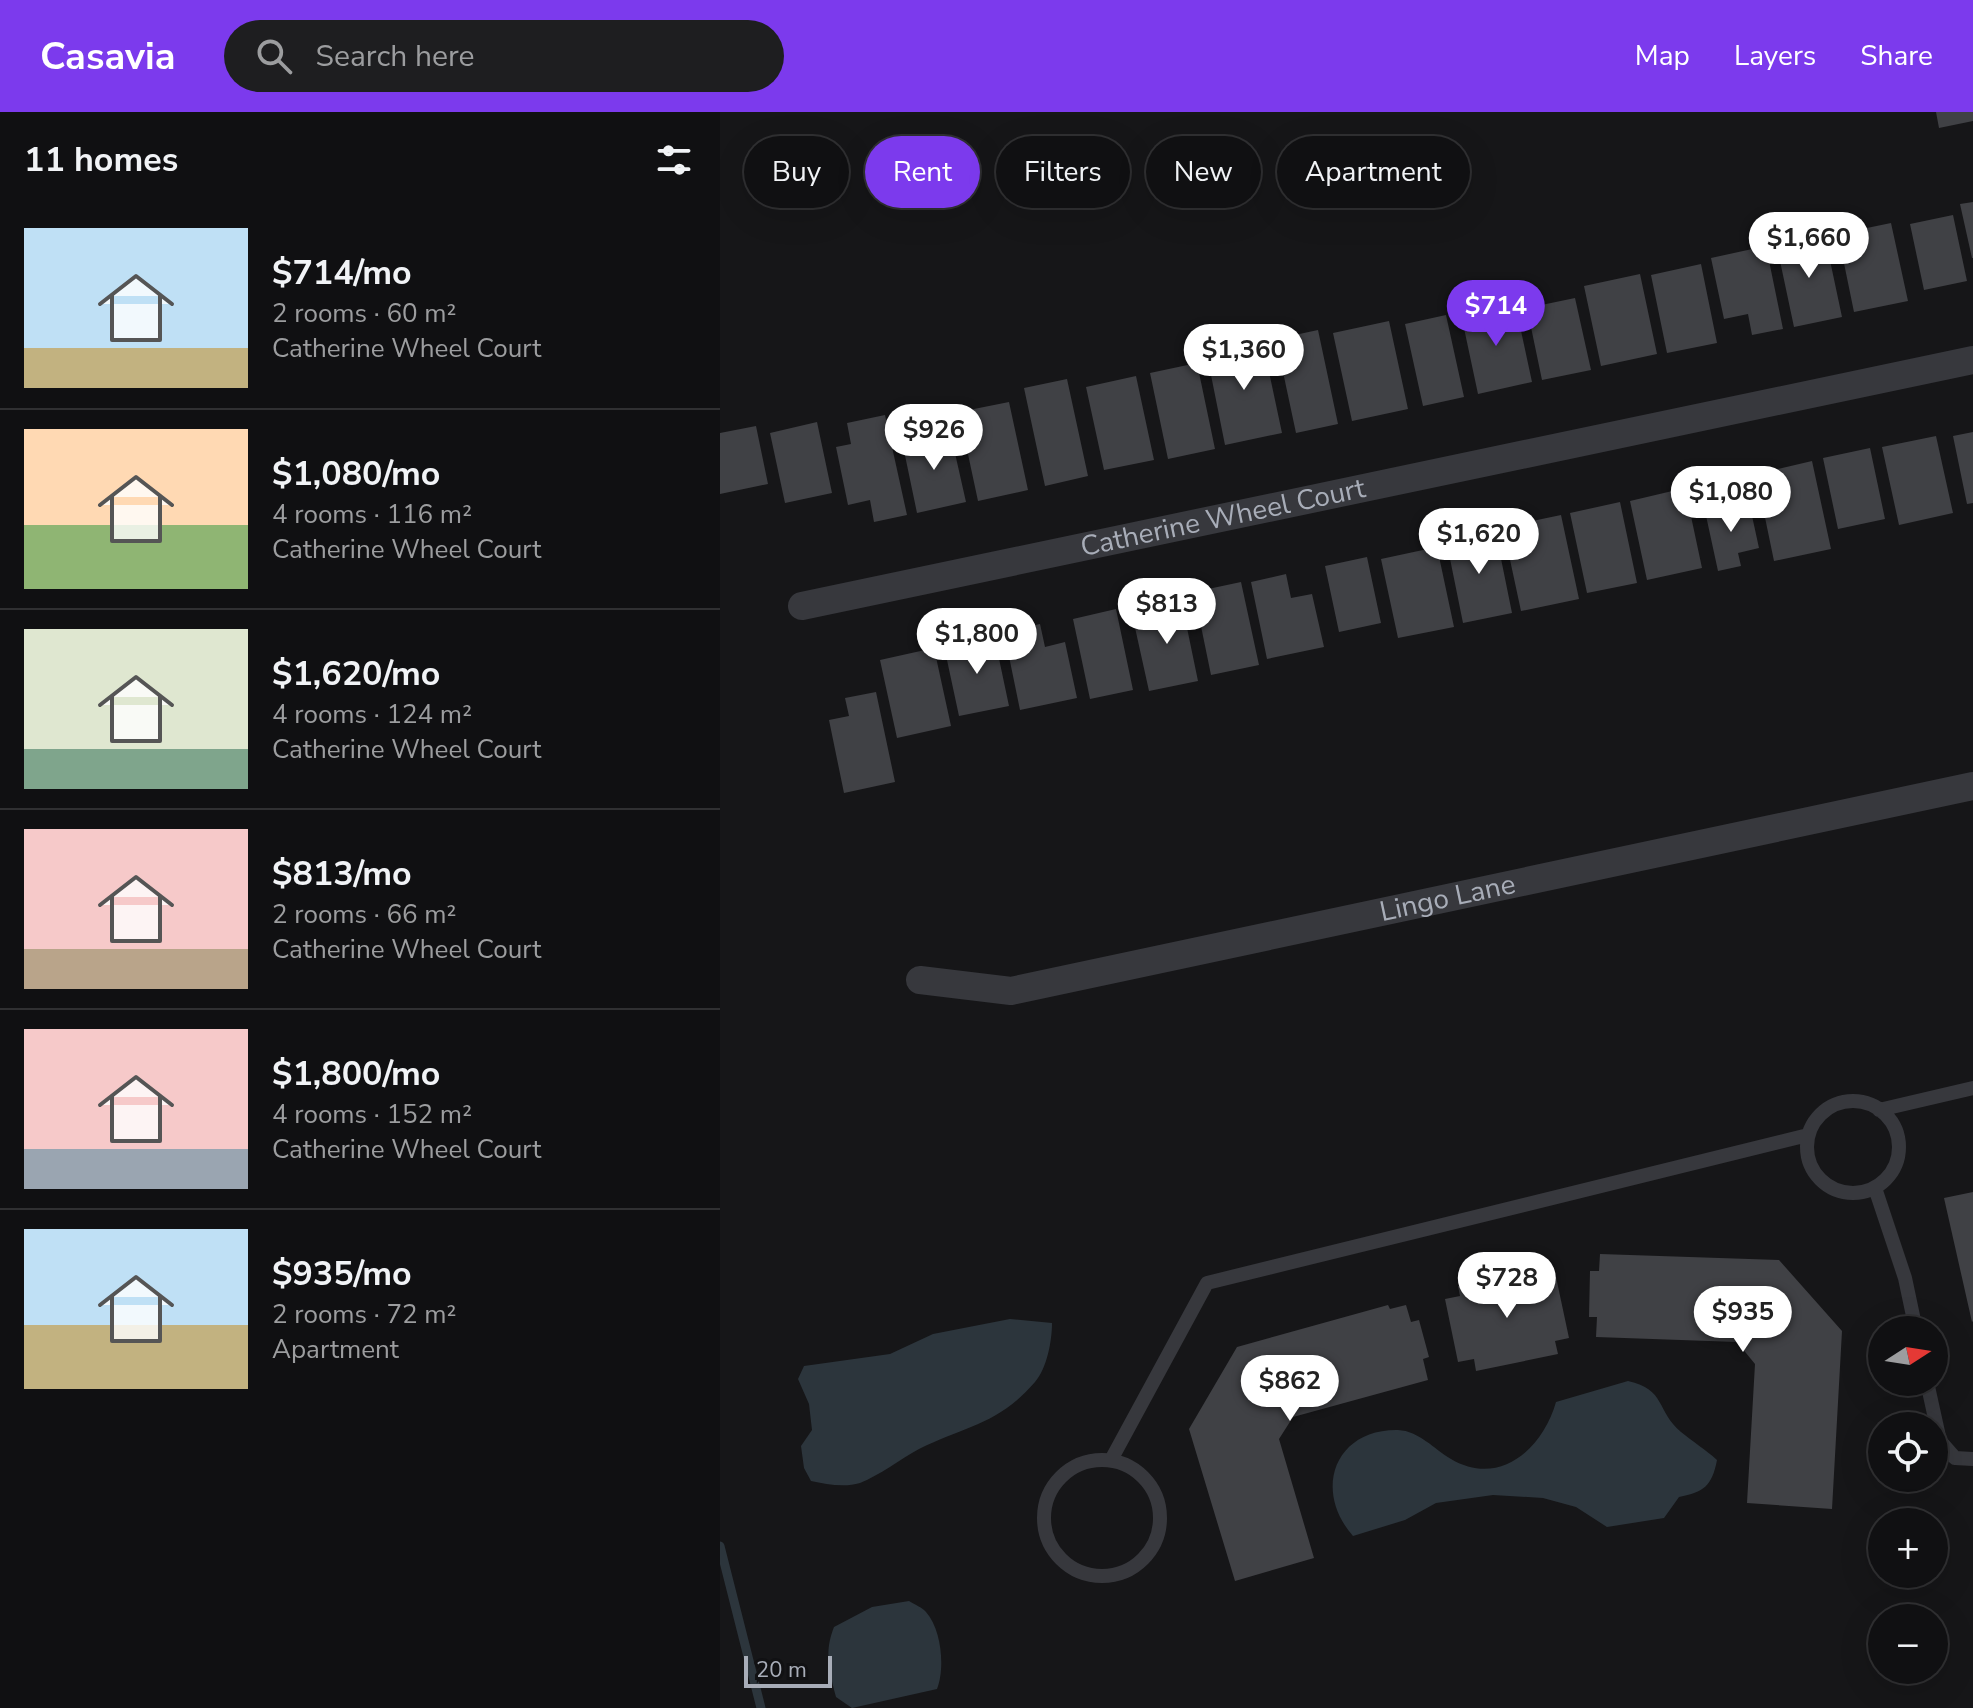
<!DOCTYPE html>
<meta charset="utf-8">
<style>
:root{--surface:#101012;--page:#1e1e20;--text:#f1f3f6;--muted:#9c9d9f;--line:#303032;--accent:#7c3aed}
body{margin:0;font-family:"Nunito Sans",sans-serif;background:var(--page);color:var(--text);height:100vh;display:flex;flex-direction:column;font-size:30px;white-space:nowrap}
*{box-sizing:border-box;margin:0}
p{font-size:26px;color:var(--muted)}
.icon{flex:none;width:44px;height:44px;fill:none;stroke:currentColor;stroke-width:2;stroke-linecap:round;stroke-linejoin:round}
.map{position:relative;flex:1;overflow:hidden}
.side{display:flex;flex-direction:column;background:var(--surface);width:720px}
.side>*{flex:none}
.top-card{position:absolute;left:24px;top:24px;width:760px;height:72px;display:flex;gap:16px}
.needle{width:52px;rotate:78deg}
.controls{position:absolute;left:1148px;top:1204px;display:grid;gap:16px}
.controls a{display:grid;place-items:center;width:80px;height:80px;border-radius:50%;background:var(--surface);box-shadow:0 8px 32px #0002,0 0 0 2px var(--line);font-size:40px}
.scale{position:absolute;left:24px;bottom:20px;width:88px;box-sizing:border-box;padding-left:8px;border:4px solid #a8adb8;border-top:0;font-size:22px;line-height:28px;white-space:nowrap;color:#a8adb8;-webkit-text-stroke:6px #111113;paint-order:stroke}
.price{position:absolute;translate:-50% -68px;padding:0 18px;border-radius:28px;background:#fff;color:#222;font-size:26px;line-height:52px;filter:drop-shadow(0 2px 4px #0008)}
.price::after{content:'';position:absolute;left:50%;top:48px;width:24px;height:18px;margin-left:-12px;background:inherit;clip-path:polygon(0 0,100% 0,50% 100%)}
.price.current{background:var(--accent);color:#fff}
ul{padding:0;list-style:none}
li{display:flex;align-items:center;gap:24px;height:200px;padding:0 24px}
li+li{border-top:2px solid var(--line)}
li span{display:grid;place-items:center;flex:none;width:224px;height:160px;border-radius:0px;color:#555}
li>.icon{margin-inline-start:auto}
span .icon{width:96px;height:96px;fill:#fffc;stroke-width:1}
li b{font-size:34px}
h2{display:flex;justify-content:space-between;align-items:center;height:96px;padding:0 24px;font-size:34px}
.pill{padding:0 28px;border-radius:36px;background:var(--surface);box-shadow:0 8px 32px #0002,0 0 0 2px var(--line);font-size:28px;line-height:72px}
.pill.current{background:var(--accent);color:#fff}
header{display:flex;align-items:center;gap:48px;box-sizing:border-box;height:112px;padding:0 40px;background:var(--accent);color:#fff}
header strong{font-size:38px}
nav{display:flex;gap:44px;margin-inline-start:auto;font-size:28px}
.search{width:560px;height:72px;background:var(--page);display:flex;align-items:center;gap:20px;box-sizing:border-box;padding:0 28px;border-radius:44px;color:var(--muted);font-size:30px}
main{display:flex;flex:1;min-height:0}
.map>svg:first-child{display:block}
</style>
<header>
<strong>Casavia</strong>
<div class="search"><svg class="icon" aria-label="search" viewBox="0 0 24 24"><circle cx="10" cy="10" r="6"/><path d="M15 15l6 6"/></svg>Search here</div>
<nav><a>Map</a><a>Layers</a><a>Share</a></nav>
</header>
<main>
<section class="side">
<h2>11 homes<svg class="icon" aria-label="filters" viewBox="0 0 24 24"><path d="M4 7h16M4 17h16"/><circle cx="9" cy="7" r="2"/><circle cx="15" cy="17" r="2"/></svg></h2>
<ul>
<li><span style="background:linear-gradient(#bfe0f5 75%,#c2b280 0)"><svg class="icon" aria-label="home" viewBox="0 0 24 24"><path d="M3 11l9-7 9 7M6 9v11h12V9"/></svg></span><div><b>$714/mo</b><p>2 rooms · 60 m²</p><p>Catherine Wheel Court</p></div></li>
<li><span style="background:linear-gradient(#ffd9b3 60%,#8fb573 0)"><svg class="icon" aria-label="home" viewBox="0 0 24 24"><path d="M3 11l9-7 9 7M6 9v11h12V9"/></svg></span><div><b>$1,080/mo</b><p>4 rooms · 116 m²</p><p>Catherine Wheel Court</p></div></li>
<li><span style="background:linear-gradient(#dfe7d0 75%,#7fa58c 0)"><svg class="icon" aria-label="home" viewBox="0 0 24 24"><path d="M3 11l9-7 9 7M6 9v11h12V9"/></svg></span><div><b>$1,620/mo</b><p>4 rooms · 124 m²</p><p>Catherine Wheel Court</p></div></li>
<li><span style="background:linear-gradient(#f6c9c9 75%,#b9a48a 0)"><svg class="icon" aria-label="home" viewBox="0 0 24 24"><path d="M3 11l9-7 9 7M6 9v11h12V9"/></svg></span><div><b>$813/mo</b><p>2 rooms · 66 m²</p><p>Catherine Wheel Court</p></div></li>
<li><span style="background:linear-gradient(#f6c9c9 75%,#9aa5b1 0)"><svg class="icon" aria-label="home" viewBox="0 0 24 24"><path d="M3 11l9-7 9 7M6 9v11h12V9"/></svg></span><div><b>$1,800/mo</b><p>4 rooms · 152 m²</p><p>Catherine Wheel Court</p></div></li>
<li><span style="background:linear-gradient(#bfe0f5 60%,#c2b280 0)"><svg class="icon" aria-label="home" viewBox="0 0 24 24"><path d="M3 11l9-7 9 7M6 9v11h12V9"/></svg></span><div><b>$935/mo</b><p>2 rooms · 72 m²</p><p>Apartment</p></div></li>
</ul>
</section>
<div class="map">
<svg width="1253" height="1596" viewBox="0 0 1253 1596">
<rect width="100%" height="100%" fill="#161618"/>
<path fill="#2c353c" d="M290 1207 332 1211C332 1229 327 1256 315 1270 278 1313 245 1314 199 1337 179 1348 160 1363 140 1371 124 1376 106 1372 91 1369L84 1356 81 1334 92 1318 89 1292 78 1267 84 1254 170 1242 213 1222Z
M908 1269C946 1277 936 1299 961 1320 973 1330 985 1337 997 1348 992 1374 984 1380 959 1385L944 1406 887 1415 856 1395 823 1386 773 1383 716 1391 685 1408 633 1424C593 1379 614 1317 678 1318 699 1319 714 1337 731 1347 780 1376 823 1336 836 1290Z
M189 1489C194 1492 203 1496 206 1500 222 1518 225 1557 217 1577L132 1596 116 1585C109 1558 104 1540 114 1515L152 1495Z"/>
<g fill="none" stroke-linecap="round" stroke-linejoin="round">
<path stroke="#2c353c" stroke-width="9" d="M0 1434 41 1596"/>
</g>
<path fill="#404145" d="M1216 0H1253V9L1219 16Z
M1253 90V146H1252L1240 92Z
M1233 103 1247 169 1204 178 1190 112Z
M1171 111 1188 189 1134 200 1118 122Z
M1104 120 1122 205 1074 215 1056 130Z
M1046 134 1063 217 1032 223 1028 202 1004 207 991 146Z
M981 152 997 231 947 241 931 163Z
M920 162 937 242 881 254 864 174Z
M855 186 871 258 822 268 807 196Z
M795 191 812 270 758 282 741 202Z
M726 203 744 285 703 294 685 212Z
M669 209 688 297 632 309 613 221Z
M598 218 618 312 576 321 556 227Z
M542 227 562 321 505 333 486 238Z
M477 251 495 337 448 347 430 261Z
M416 264 434 348 384 358 366 275Z
M347 267 368 364 325 374 304 276Z
M289 290 308 378 258 389 239 300Z
M165 303 187 403 154 410 150 388 128 393 116 335 131 332 127 311Z
M97 310 112 381 65 391 50 321Z
M36 314 48 372 0 382V321Z
M230 319 246 390 197 401 182 329Z
M1253 320V391L1247 392 1233 324Z
M1216 324 1233 401 1179 413 1162 335Z
M1150 336 1165 407 1118 417 1103 346Z
M1092 349 1111 437 1054 449 1036 362Z
M965 376 982 456 927 468 910 389Z
M900 390 917 471 867 481 850 401Z
M1029 390 1039 436 1018 441 1021 454 998 459 985 399Z
M841 403 859 487 801 499 783 415Z
M775 417 792 501 743 511 726 427Z
M717 435 734 515 678 526 661 447Z
M647 445 661 511 619 520 605 454Z
M566 462 571 486 592 482 604 535 547 547 531 470Z
M521 470 539 553 491 563 474 480Z
M460 482 478 569 429 579 414 511 437 507 433 488Z
M396 497 413 578 370 587 353 507Z
M320 512 325 535 345 530 357 586 300 598 284 520Z
M274 523 289 594 239 604 224 534Z
M214 536 231 614 177 626 160 548Z
M156 580 175 670 124 681 109 608 129 604 125 586Z
M1253 1080V1209L1252 1210 1224 1086Z
M880 1142 1059 1148 1122 1219 1112 1397 1027 1391 1035 1252 1017 1230 876 1225 877 1205H869L870 1159H879Z
M818 1157 821 1168 836 1165 849 1226 835 1229 838 1242 756 1259 754 1247 738 1250 725 1187 740 1184 738 1174Z
M668 1193 670 1197 686 1193 691 1210 699 1208 709 1245 703 1247 708 1268 573 1305 559 1327 594 1446 515 1469 469 1317 517 1235Z"/>
<g fill="none" stroke-linecap="round" stroke-linejoin="round">
<path stroke="#37383d" stroke-width="14" d="M1087 1035a46 46 0 1 1 92 0a46 46 0 1 1-92 0Z
M1159 998 1253 976
M1155 1076 1185 1166 1196 1218
M1207 1270 1220 1329 1235 1346 1253 1347
M391 1348 487 1171 1088 1023
M324 1406a58 58 0 1 1 116 0a58 58 0 1 1-116 0Z"/>
<g stroke="#37383d" stroke-width="28">
<path id="s1" d="M82 494 1253 248"/>
<path id="s2" d="M200 868 291 879 1253 674"/>
</g>
</g>
<g text-anchor="middle" dominant-baseline="central" stroke-width="8" stroke-linejoin="round" paint-order="stroke">
<g font-size="28" fill="#a8adb8" stroke="#111113">
<text stroke="none"><textPath href="#s1" startOffset="430">Catherine Wheel Court</textPath></text>
<text stroke="none"><textPath href="#s2" startOffset="538">Lingo Lane</textPath></text>
</g>
</g>
</svg>
<div class="controls">
<a><svg class="needle" viewBox="-14 -14 28 28"><path d="M0-13l5 13h-10z" fill="#e53935"/><path d="M0 13l5-13h-10z" fill="#9c9d9f"/></svg></a>
<a><svg class="icon" aria-label="locate" viewBox="0 0 24 24"><circle cx="12" cy="12" r="6"/><path d="M12 2v4M12 18v4M2 12h4M18 12h4"/></svg></a>
<a>+</a>
<a>−</a>
</div>
<div class="scale">20 m</div>
<b class="price" style="left:1089px;top:168px">$1,660</b>
<b class="price current" style="left:776px;top:236px">$714</b>
<b class="price" style="left:524px;top:280px">$1,360</b>
<b class="price" style="left:214px;top:360px">$926</b>
<b class="price" style="left:1011px;top:422px">$1,080</b>
<b class="price" style="left:759px;top:464px">$1,620</b>
<b class="price" style="left:447px;top:534px">$813</b>
<b class="price" style="left:257px;top:564px">$1,800</b>
<b class="price" style="left:787px;top:1208px">$728</b>
<b class="price" style="left:1023px;top:1242px">$935</b>
<b class="price" style="left:570px;top:1311px">$862</b>
<div class="top-card">
<a class="pill">Buy</a>
<a class="pill current">Rent</a>
<a class="pill">Filters</a>
<a class="pill">New</a>
<a class="pill">Apartment</a>
</div>
</div>
</main>
